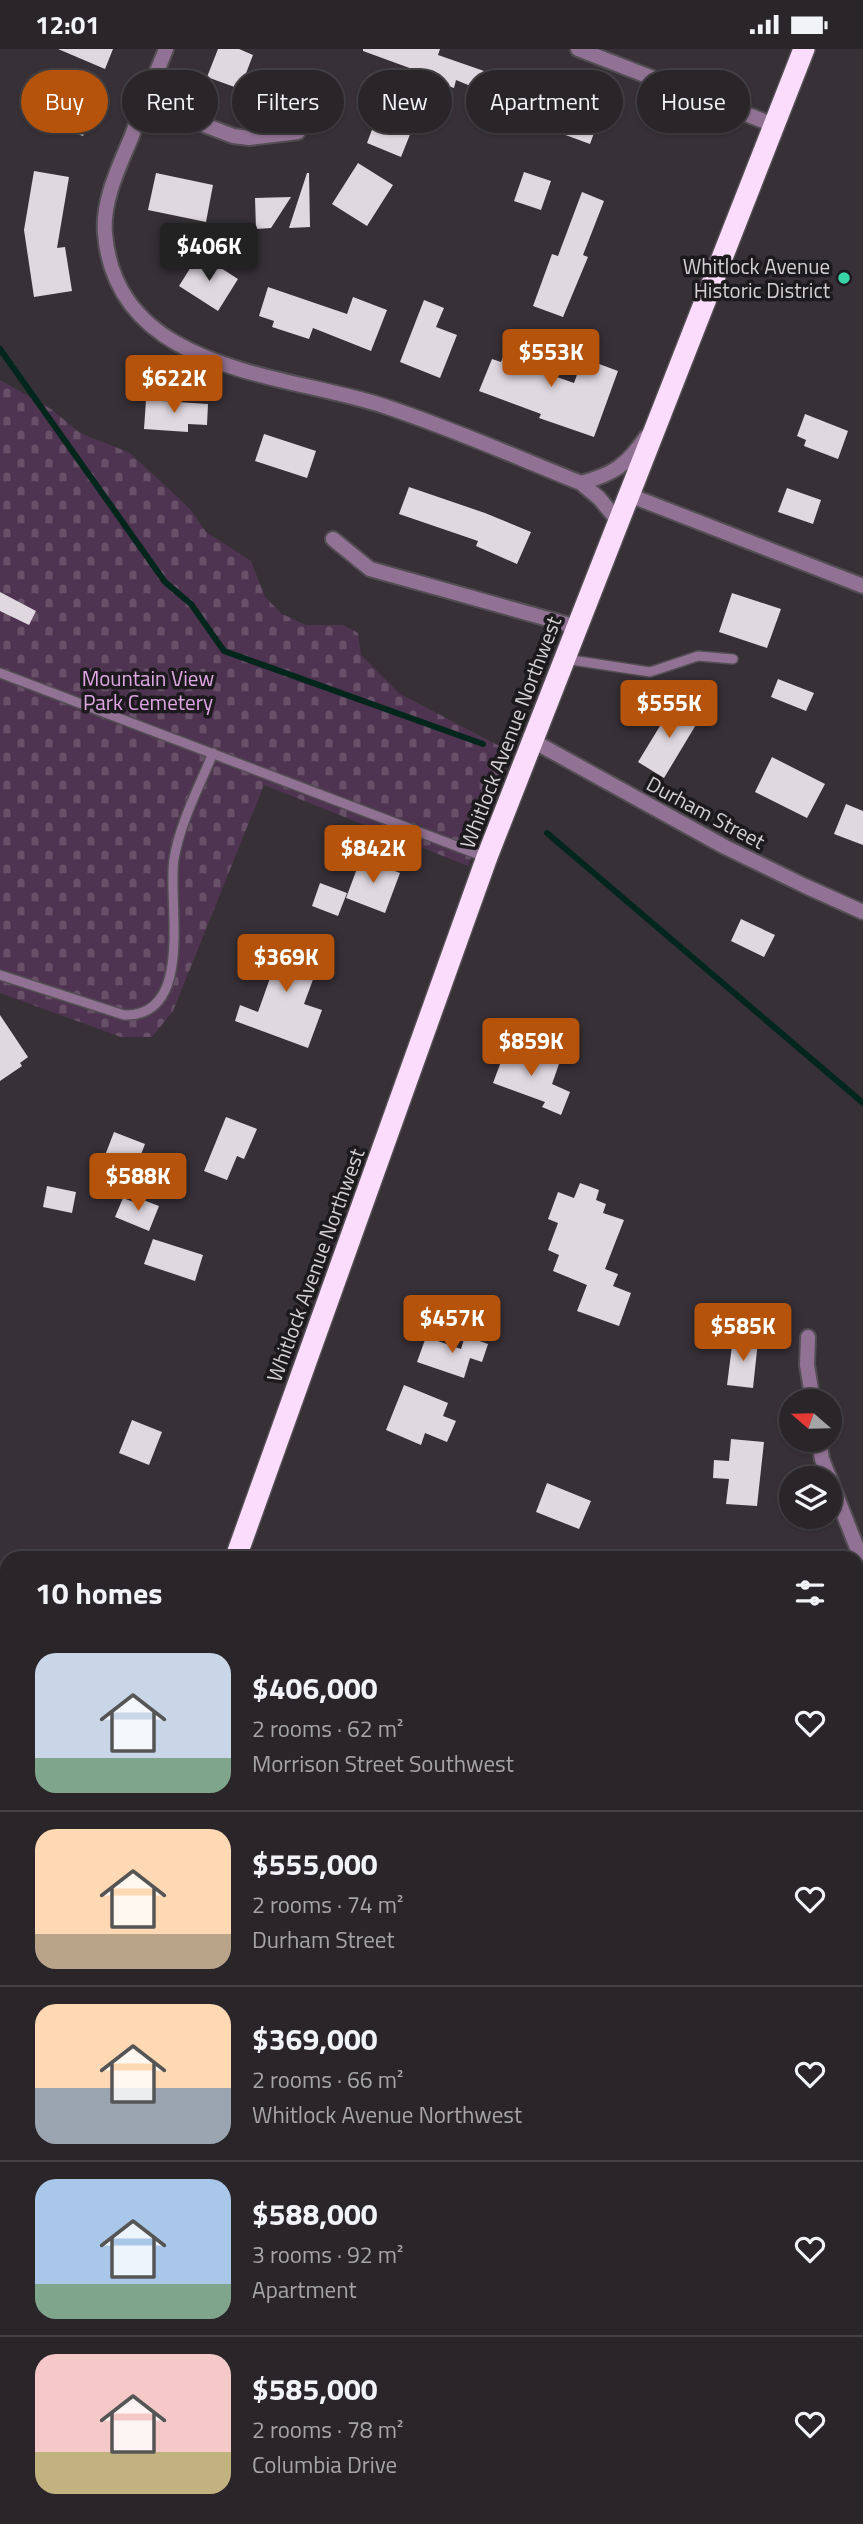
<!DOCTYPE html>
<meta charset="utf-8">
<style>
:root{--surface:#292529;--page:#312d31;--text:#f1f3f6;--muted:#a5a5a8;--line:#454246;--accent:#b45309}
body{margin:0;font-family:"Titillium Web",sans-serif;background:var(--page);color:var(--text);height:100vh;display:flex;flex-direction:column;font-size:26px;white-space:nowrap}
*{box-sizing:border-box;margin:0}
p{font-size:23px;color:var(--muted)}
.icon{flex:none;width:38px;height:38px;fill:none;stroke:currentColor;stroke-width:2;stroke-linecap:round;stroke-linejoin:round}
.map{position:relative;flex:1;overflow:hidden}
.panel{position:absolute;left:0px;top:1502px;width:864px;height:975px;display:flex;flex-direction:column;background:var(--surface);border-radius:21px 21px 0 0;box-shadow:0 2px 5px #0004,0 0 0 2px var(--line)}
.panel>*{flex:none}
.top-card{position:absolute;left:21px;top:21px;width:822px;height:63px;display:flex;gap:14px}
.needle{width:46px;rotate:290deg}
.fabs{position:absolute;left:779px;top:1340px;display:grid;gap:14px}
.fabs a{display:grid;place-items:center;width:63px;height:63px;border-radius:50%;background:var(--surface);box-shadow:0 2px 5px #0004,0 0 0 2px var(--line);font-size:35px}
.price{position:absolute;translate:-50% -60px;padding:0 16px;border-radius:7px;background:var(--accent);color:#fff;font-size:23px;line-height:46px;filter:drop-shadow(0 2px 4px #0008)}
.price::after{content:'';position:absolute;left:50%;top:42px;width:21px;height:16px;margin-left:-10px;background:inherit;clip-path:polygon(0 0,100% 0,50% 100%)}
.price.active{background:#222;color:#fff}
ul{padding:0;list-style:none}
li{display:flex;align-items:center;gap:21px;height:175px;padding:0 35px}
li+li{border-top:2px solid var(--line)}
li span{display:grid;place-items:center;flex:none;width:196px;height:140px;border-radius:21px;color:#555}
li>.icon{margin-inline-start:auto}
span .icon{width:84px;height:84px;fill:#fffc;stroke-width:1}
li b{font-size:30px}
h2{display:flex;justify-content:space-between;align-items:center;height:84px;padding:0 35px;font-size:30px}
.chip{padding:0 24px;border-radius:32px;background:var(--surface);box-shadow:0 2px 5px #0004,0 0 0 2px var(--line);font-size:24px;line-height:63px}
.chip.active{background:var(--accent);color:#fff}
.status{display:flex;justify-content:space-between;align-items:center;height:49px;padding:0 35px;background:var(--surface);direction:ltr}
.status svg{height:19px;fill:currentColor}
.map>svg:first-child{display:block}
</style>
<div class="status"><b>12:01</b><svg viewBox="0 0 49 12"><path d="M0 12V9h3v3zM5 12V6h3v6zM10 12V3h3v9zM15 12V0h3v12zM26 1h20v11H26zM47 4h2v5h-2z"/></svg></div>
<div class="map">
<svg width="863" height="2475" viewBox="0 0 863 2475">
<defs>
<pattern id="cemetery-stones" width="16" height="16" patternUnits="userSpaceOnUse" patternTransform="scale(1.75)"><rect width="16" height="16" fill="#4e3450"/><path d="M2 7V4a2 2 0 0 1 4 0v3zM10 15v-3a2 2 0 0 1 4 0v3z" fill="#675068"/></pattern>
</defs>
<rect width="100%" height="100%" fill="#373137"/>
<path fill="url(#cemetery-stones)" d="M0 331 51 360 80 384 130 404 190 460 206 483 251 512 265 548 282 565 306 576H343L358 584 361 606 400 645 511 703 468 817 264 736 173 962 152 988H121L0 944Z"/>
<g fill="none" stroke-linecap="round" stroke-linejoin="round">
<path stroke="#02261b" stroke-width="6" d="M0 300 165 533 191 555 224 602 483 695
M547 784 863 1054"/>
</g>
<path fill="#e0d8e0" d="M58 0H113L105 20Z
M218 0H239L253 6 240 40 207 28Z
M363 0H440L438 6 510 31 502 50 456 31 454 39 437 33 435 38 411 30 415 21 363 2Z
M65 41 96 53 83 87 52 76Z
M583 42 606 51 590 95 519 69 527 47 564 61 567 52 578 57Z
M382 54 417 68 401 108 367 94Z
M358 114 393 136 367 177 332 155Z
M34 122 69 128 57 199 65 198 72 242 34 248 24 181Z
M524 123 551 132 541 161 514 152Z
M156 124 213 136 206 173 148 161Z
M307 124H309L310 178 289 179Z
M582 143 604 152 583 206 588 208 563 268 533 257 552 205 558 207Z
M291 148 271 179 256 180 255 149Z
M199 205 238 230 218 262 179 237Z
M268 238 347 265 353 248 387 261 371 302 313 279 309 290 272 278 274 272 259 267Z
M424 251 444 259 436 278 457 286 440 329 400 313Z
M511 288 529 295 526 305 541 311 537 321 574 334 583 309 618 322 594 388 539 369 541 365 479 342 492 310 501 313Z
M146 351 208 355 207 376 188 375V383L144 380Z
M805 365 848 382 838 410 804 397 806 391 797 387Z
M264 385 316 402 307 429 255 412Z
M409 438 485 464 531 483 517 515 476 497 478 492 399 465Z
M787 439 821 451 813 475 778 463Z
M0 543 36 562 29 576 0 562Z
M732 544 781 560 767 599 719 583Z
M778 630 814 644 806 662 771 648Z
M674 654 700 669 664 729 638 713Z
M772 708 825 735 807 769 755 743Z
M846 755 863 762V796L834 785Z
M361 809 400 824 385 864 346 849Z
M320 834 347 844 338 867 312 857Z
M741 870 775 886 764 908 731 892Z
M267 885 322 906 304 955 322 961 308 999 235 972 240 956 258 963 275 915 258 909Z
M0 966 28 1008 20 1014 22 1017 0 1032Z
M508 994 559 1015 552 1035 570 1043 561 1066 542 1058 545 1053 493 1034Z
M226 1068 257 1080 244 1110 237 1107 227 1131 204 1122Z
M114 1083 145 1095 135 1121 104 1109Z
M580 1134 599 1141 596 1151 606 1155 603 1164 624 1171 605 1220 618 1225 613 1237 631 1244 619 1277 577 1262 587 1236 553 1222 559 1206 548 1201 558 1174 548 1170 558 1143 574 1149Z
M47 1137 76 1143 72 1164 43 1158Z
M123 1149 136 1154 138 1149 159 1157 149 1182 115 1168Z
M153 1190 203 1206 195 1232 144 1215Z
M465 1287 488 1295 482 1313 470 1309 464 1329 417 1313 426 1288 461 1300Z
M733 1289 758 1292 753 1339 727 1336Z
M404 1336 448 1354 443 1367 456 1372 447 1393 425 1384 421 1396 386 1381Z
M132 1371 162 1383 149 1416 119 1404Z
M731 1390 764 1393 757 1457 726 1455 729 1430 713 1429 714 1411 729 1412Z
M547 1434 591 1452 579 1480 536 1463Z"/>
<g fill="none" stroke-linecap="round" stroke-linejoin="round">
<defs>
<path id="lane" d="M565 610 650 623 698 607 733 610
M0 624 485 808
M0 926 124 966C196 968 167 851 174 810 180 774 199 738 213 704
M0 1942 7 1945"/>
<path id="street" d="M166 0C154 30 142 59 131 89 119 118 102 152 105 185 117 324 284 324 384 357 451 379 516 408 581 434L599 449 619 473
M578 0 774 76
M145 53 233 87 249 89 298 83
M581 434C614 425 627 416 646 388
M629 446 863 537
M333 490 370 520 577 578
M533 692 725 798 805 837 863 863
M808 1288 807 1316 813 1353
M819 1391 822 1410 863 1514
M858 1623 863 1622
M0 2238 7 2240
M858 2242 863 2244"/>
<path id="highway" d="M236 1508 487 808 804 0
M0 2151 7 2132"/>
</defs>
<use href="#lane" stroke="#534e53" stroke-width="12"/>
<use href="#street" stroke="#534e53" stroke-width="18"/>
<use href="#highway" stroke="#534e53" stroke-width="24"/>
<use href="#lane" stroke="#917294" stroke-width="9"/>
<use href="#street" stroke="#917294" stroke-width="14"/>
<use href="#highway" stroke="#fbdcfd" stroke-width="21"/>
</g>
<circle fill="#36d4a7" stroke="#1c1a1d" stroke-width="2.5" cx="844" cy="229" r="7"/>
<g text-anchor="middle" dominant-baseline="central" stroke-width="7" stroke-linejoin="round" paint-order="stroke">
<g font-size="21" fill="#d4d0d4" stroke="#1c1a1d" text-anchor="end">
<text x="830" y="217">Whitlock Avenue<tspan x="830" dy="24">Historic District</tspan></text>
</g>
<g font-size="21" fill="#e0a6e5" stroke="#1c1a1d">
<text x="148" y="629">Mountain View<tspan x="148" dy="24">Park Cemetery</tspan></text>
</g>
<g font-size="21" fill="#d4d0d4" stroke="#1c1a1d">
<text transform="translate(510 683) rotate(-69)">Whitlock Avenue Northwest</text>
<text transform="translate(706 763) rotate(28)">Durham Street</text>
<text transform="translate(315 1216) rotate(-70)">Whitlock Avenue Northwest</text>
</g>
</g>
</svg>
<div class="fabs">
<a><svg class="needle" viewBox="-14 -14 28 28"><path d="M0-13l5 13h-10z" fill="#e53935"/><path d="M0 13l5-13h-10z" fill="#a5a5a8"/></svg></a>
<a><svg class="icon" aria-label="layers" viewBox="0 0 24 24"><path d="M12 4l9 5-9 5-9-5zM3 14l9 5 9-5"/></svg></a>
</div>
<b class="price active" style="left:209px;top:234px">$406K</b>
<b class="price" style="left:551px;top:340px">$553K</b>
<b class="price" style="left:174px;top:366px">$622K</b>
<b class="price" style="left:669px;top:691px">$555K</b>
<b class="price" style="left:373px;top:836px">$842K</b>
<b class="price" style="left:286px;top:945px">$369K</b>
<b class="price" style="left:531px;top:1029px">$859K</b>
<b class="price" style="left:138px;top:1164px">$588K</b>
<b class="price" style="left:452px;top:1306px">$457K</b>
<b class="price" style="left:743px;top:1314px">$585K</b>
<div class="top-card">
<a class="chip active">Buy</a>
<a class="chip">Rent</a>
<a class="chip">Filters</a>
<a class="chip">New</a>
<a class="chip">Apartment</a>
<a class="chip">House</a>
</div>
<section class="panel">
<h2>10 homes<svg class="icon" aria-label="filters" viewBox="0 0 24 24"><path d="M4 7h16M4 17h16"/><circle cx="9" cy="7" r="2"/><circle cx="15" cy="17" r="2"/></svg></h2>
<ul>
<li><span style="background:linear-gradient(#c9d6e8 75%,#7fa58c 0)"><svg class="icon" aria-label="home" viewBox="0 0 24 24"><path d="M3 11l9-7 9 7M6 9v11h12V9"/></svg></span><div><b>$406,000</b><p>2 rooms · 62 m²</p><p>Morrison Street Southwest</p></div><svg class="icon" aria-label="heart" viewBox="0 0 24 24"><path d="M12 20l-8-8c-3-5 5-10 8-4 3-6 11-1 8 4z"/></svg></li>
<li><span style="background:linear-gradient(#ffd9b3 75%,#b9a48a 0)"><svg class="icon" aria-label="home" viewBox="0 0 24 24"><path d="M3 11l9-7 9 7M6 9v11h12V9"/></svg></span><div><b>$555,000</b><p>2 rooms · 74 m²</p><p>Durham Street</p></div><svg class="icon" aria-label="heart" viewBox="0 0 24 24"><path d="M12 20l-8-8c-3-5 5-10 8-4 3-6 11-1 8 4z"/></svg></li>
<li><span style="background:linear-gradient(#ffd9b3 60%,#9aa5b1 0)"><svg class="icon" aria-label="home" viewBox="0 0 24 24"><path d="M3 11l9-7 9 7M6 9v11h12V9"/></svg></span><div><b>$369,000</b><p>2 rooms · 66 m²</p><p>Whitlock Avenue Northwest</p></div><svg class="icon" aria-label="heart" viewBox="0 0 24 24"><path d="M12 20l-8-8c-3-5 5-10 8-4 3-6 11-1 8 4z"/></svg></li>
<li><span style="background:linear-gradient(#a9c7e8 75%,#7fa58c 0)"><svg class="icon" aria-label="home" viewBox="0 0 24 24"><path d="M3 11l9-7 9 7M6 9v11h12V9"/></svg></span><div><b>$588,000</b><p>3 rooms · 92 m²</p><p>Apartment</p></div><svg class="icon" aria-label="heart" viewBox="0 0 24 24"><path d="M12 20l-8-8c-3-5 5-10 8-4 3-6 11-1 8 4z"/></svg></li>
<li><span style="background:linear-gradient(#f6c9c9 70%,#c2b280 0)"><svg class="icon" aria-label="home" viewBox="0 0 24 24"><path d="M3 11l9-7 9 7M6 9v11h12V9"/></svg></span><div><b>$585,000</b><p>2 rooms · 78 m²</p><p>Columbia Drive</p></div><svg class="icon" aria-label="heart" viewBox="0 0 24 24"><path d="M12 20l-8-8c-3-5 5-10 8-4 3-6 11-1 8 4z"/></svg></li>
</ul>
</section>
</div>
